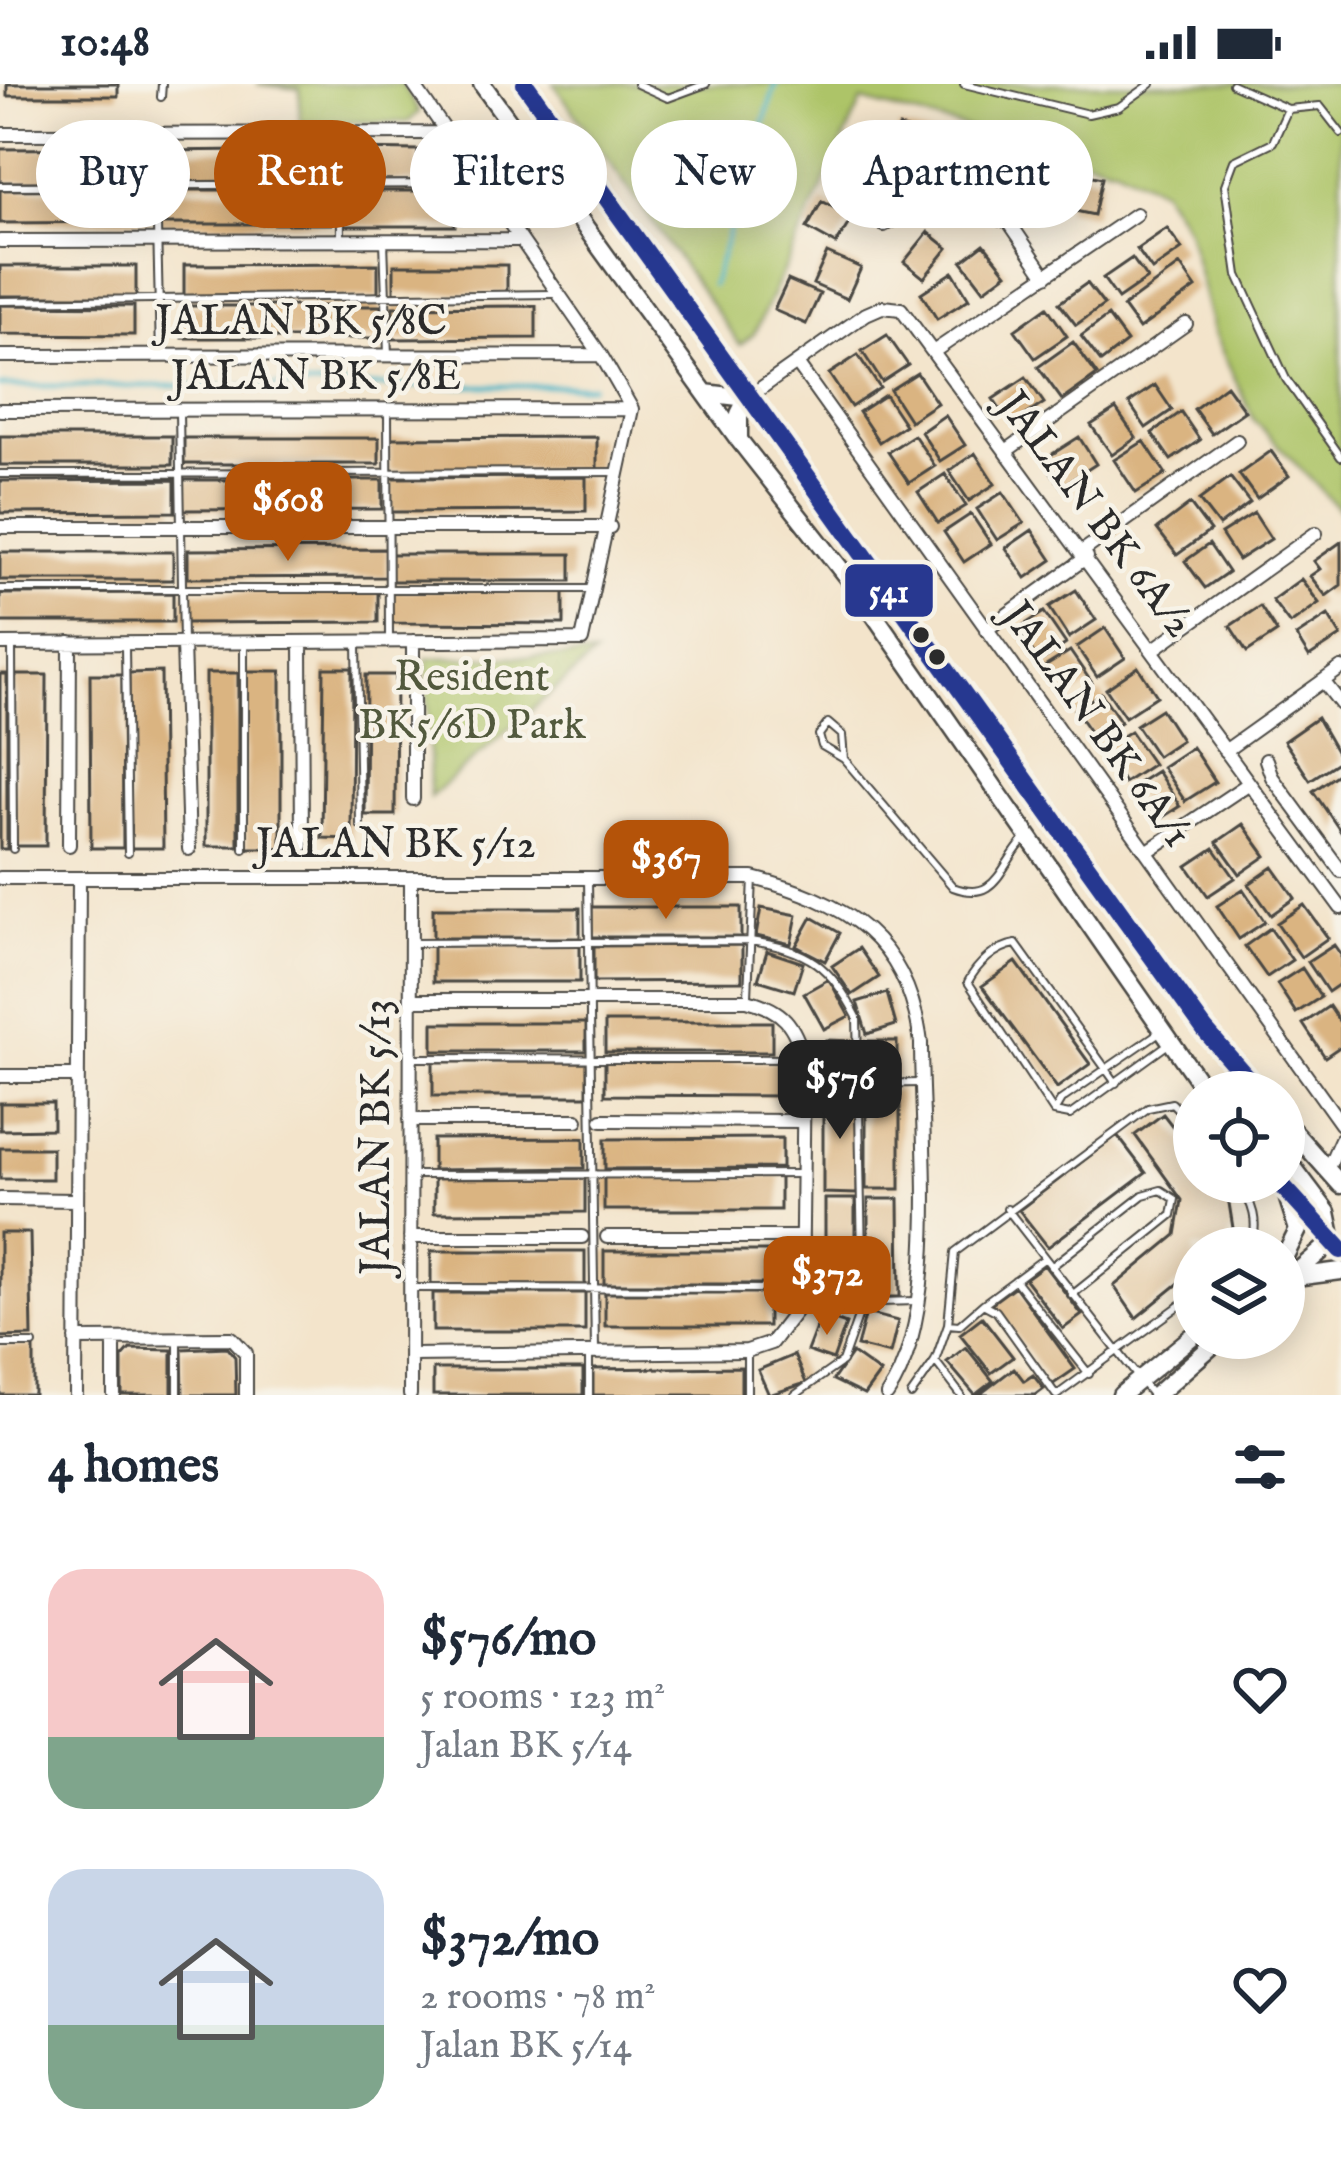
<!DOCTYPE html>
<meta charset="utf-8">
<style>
:root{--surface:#fff;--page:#f6f6f7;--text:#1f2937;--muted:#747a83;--accent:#b45309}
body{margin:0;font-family:"IM FELL English",serif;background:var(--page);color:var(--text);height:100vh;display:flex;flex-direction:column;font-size:45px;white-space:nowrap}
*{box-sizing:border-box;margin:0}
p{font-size:39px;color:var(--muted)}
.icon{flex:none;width:66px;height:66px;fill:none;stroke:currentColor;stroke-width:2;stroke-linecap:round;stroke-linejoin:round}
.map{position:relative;height:1311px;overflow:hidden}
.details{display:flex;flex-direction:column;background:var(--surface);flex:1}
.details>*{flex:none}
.guide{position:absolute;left:36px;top:36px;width:1269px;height:108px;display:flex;gap:24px}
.fabs{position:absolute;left:1173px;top:987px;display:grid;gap:24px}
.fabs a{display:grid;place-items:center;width:132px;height:132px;border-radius:50%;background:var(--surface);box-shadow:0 6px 30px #0003;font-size:60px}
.price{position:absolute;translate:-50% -102px;padding:0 27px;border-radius:24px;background:var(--accent);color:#fff;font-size:39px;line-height:78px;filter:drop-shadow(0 3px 6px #0008)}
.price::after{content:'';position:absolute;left:50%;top:72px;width:36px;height:27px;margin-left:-18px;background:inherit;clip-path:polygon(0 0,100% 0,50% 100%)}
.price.current{background:#222;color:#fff}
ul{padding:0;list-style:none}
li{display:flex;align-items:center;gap:36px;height:300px;padding:0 48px}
li span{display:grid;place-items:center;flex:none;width:336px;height:240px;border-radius:36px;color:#555}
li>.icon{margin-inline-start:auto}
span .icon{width:144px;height:144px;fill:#fffc;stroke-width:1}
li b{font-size:51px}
h2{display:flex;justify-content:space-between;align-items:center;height:144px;padding:0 48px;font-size:51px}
.chip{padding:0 42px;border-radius:54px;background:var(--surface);box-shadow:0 6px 30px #0003;font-size:42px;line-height:108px}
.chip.current{background:var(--accent);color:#fff}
.status{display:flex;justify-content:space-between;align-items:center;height:84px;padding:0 60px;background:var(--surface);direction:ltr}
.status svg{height:33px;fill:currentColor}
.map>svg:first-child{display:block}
</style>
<div class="status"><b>10:48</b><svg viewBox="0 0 49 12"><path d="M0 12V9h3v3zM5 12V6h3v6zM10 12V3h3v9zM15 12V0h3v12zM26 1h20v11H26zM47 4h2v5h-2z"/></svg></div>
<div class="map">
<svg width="1341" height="1311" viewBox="0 0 1341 1311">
<rect width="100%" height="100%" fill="#f7f3e8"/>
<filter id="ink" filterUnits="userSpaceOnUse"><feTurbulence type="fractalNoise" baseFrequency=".00833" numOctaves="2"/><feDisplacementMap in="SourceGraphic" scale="24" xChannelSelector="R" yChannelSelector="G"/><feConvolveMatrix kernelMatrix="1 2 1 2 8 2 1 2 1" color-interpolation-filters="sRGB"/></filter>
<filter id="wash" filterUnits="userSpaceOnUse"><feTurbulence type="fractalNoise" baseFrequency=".004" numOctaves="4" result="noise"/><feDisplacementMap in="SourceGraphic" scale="48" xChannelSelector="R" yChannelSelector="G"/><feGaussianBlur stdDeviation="2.7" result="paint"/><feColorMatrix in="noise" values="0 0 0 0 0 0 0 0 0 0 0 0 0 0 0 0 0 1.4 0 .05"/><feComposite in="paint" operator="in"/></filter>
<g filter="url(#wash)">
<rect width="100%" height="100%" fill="#f3e4cb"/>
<path fill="#adc468" stroke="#6c784a" stroke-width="3" d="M257 0H402L419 28 408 38H300V5Z
M554 0H1341V427L1254 336 1214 250 1187 145 1162 106 1116 83 862 17 754 250 740 261Z
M594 572 430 713 427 574Z"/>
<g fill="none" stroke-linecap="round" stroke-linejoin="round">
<path stroke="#4ab6c7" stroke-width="4.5" d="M712 201 776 0
M0 302H592"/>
</g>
<g id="blocks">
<path fill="#dab481" d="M7 0H118V12H7Z
M899 43 943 54 932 97 900 96 905 76 891 72Z
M959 55 987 62 977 106 948 99Z
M146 64 147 98H0V65Z
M331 65V96L159 98V67Z
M345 65 418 66 417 97H345Z
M850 68 885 101 863 123 828 91Z
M1025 77 1058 82 1052 125 1019 120Z
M1074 88 1102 94 1094 131 1066 125Z
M148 105V138L0 139V106Z
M157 106H331V140H157Z
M343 107H455V142H343Z
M822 117 852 134 836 160 807 144Z
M1167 144 1182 165 1152 186 1137 165Z
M928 148 948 164 924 194 904 178Z
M984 160 1007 189 984 206 962 177Z
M827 169 861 184 847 215 813 200Z
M1132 174 1147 195 1118 215 1103 194Z
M378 180V213L184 214V181Z
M394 181H507V209H394Z
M1180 181 1196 204 1139 245 1123 223Z
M0 182H136V212H0Z
M953 188 969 215 937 235 921 209Z
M788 196 820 210 806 240 774 226Z
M1087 199 1104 221 1076 241 1059 219Z
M0 221 134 222V251L0 250Z
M182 222H381V254H182Z
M536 222V254L393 255V223Z
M1047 223 1067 252 1035 274 1015 246Z
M1108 232 1127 258 1101 278 1081 252Z
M887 251 908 281 882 298 862 267Z
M1073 258 1097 291 1062 316 1038 283Z
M858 271 880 304 851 323 829 290Z
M917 289 937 319 910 337 890 306Z
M1026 293 1044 319 1011 341 993 315Z
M1155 301 1172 326 1146 344 1129 319Z
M1226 301 1245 327 1212 350 1194 325Z
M885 311 905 341 879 358 859 328Z
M1116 325 1136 354 1112 371 1091 341Z
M1181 328 1200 356 1171 376 1152 349Z
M945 331 965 361 940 377 921 348Z
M914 351 935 382 909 399 888 368Z
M0 352H172V381H0Z
M597 353V385L390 386V354Z
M1079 353 1096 380 1061 403 1043 376Z
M184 354H379V380H184Z
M1144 357 1166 390 1136 409 1114 376Z
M1271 367 1289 392 1257 415 1239 390Z
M975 369 995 400 969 417 949 387Z
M945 390 966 422 938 439 918 408Z
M586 393V427L391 428V394Z
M1230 393 1250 419 1219 442 1199 416Z
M175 396V428L0 429V397Z
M182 396H382V425L182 426Z
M1003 408 1024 439 997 456 977 425Z
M1190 420 1210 447 1177 471 1157 445Z
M1254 429 1271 455 1238 476 1221 450Z
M971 430 991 460 964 478 944 448Z
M1032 446 1052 476 1026 494 1006 464Z
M1341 458V501L1326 512 1310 492 1320 485 1314 477Z
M1209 460 1228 488 1205 504 1185 477Z
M387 465V493L188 494V466Z
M0 468H173V496H0Z
M391 470H571V497H391Z
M1301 495 1319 519 1290 540 1272 516Z
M391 506 564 507V540L391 539Z
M1076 506 1096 536 1069 554 1049 523Z
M378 507V538L184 539V508Z
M173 509V538H0V510Z
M1260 522 1277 548 1247 568 1230 542Z
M1044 528 1066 560 1039 578 1018 545Z
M1328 531 1341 552 1309 573 1296 552Z
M1105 544 1125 574 1097 593 1077 563Z
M1070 567 1092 599 1065 617 1043 584Z
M1138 583 1157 612 1125 633 1106 605Z
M324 584H352L351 755 322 754Z
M245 587H281V764H246Z
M161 588 163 764H130L129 589Z
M206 589H238V762H206Z
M0 590H7V765H0Z
M90 590H122L123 764H91Z
M15 591H47L46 762H15Z
M366 591H396L395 731H365Z
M1101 609 1121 638 1095 655 1075 626Z
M1161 625 1181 656 1157 672 1136 641Z
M1317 634 1341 676 1310 696 1284 657Z
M1130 647 1153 680 1124 699 1102 665Z
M1192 663 1215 698 1185 717 1162 683Z
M1157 687 1180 722 1155 738 1132 703Z
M1341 688V748L1313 707Z
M1243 740 1266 772 1240 790 1217 758Z
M1214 764 1235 794 1208 812 1187 782Z
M1273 783 1295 814 1271 831 1249 800Z
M1243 805 1265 838 1239 855 1217 822Z
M1304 821 1328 854 1301 873 1277 839Z
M592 823H741V853H592Z
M433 824H580V854H433Z
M761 824 797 831 791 860 756 852Z
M812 833 840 849 825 877 796 862Z
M1270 844 1292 876 1267 893 1245 862Z
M580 861V898H433V862Z
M742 861V897L594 898V862Z
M1334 861 1341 871V899L1328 908 1308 878Z
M859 864 879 893 852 911 832 882Z
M767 867 803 879 794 907 758 896Z
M1016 878 1090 980 1057 1004 982 902Z
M1302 884 1321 913 1296 929 1277 900Z
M829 895 849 932 824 945 804 909Z
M887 909 896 941 867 950 857 918Z
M1329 922 1341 940V962L1325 973 1303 940Z
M605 938H772V968H605Z
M433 939H586V967H433Z
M826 956 854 957 853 989 825 988Z
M866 957H897V992H866Z
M605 977 784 978V1012L605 1011Z
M433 978H587V1012H433Z
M823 1006H857V1110L823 1109Z
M866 1006H900V1105H866Z
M0 1019H53V1045L0 1046Z
M1163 1030 1194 1070V1098H1217L1228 1113 1233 1144 1223 1164H1194V1187L1136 1234 1114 1202 1176 1151 1182 1116 1135 1051Z
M1117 1051 1146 1089 1048 1163 1019 1126Z
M584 1054V1084L433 1086V1055Z
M782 1054V1084L605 1085V1055Z
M0 1064H52V1095H0Z
M604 1093H780V1126H604Z
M585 1094V1128L434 1129V1095Z
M825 1115H855V1214H825Z
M868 1115H899L900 1213H868Z
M0 1149H30L32 1252 0 1253Z
M431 1167H585V1201H431Z
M604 1167H780V1200H604Z
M1044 1181 1082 1231 1063 1245 1025 1195Z
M1015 1202 1075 1285 1052 1301 992 1219Z
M433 1209H585V1247H433Z
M605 1209H768V1242H605Z
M866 1229 898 1237 890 1270 857 1262Z
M821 1231 846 1240 833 1276 807 1267Z
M982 1233 1013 1273 991 1289 960 1250Z
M0 1263H34V1311H0Z
M227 1263 235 1273 236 1311H183L182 1265Z
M966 1263 993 1297 975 1311 947 1278Z
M130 1265 172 1266V1311H122V1274Z
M852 1269 880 1289 864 1311 833 1296Z
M794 1271 806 1299 769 1311 758 1286Z
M741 1283V1311H593V1285Z
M1014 1284 1024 1297 1033 1291 1044 1305 1036 1311H979Z
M433 1285H583V1311H433Z"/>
</g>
</g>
<g filter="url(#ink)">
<use href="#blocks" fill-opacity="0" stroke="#494743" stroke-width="3"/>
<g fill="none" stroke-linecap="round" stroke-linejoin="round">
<defs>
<path id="service" d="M637 0 668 14 706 0
M964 0 1088 30 1119 23 1151 0
M1232 0 1288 25
M161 13 162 0
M1341 49 1320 22 1288 25 1273 58 1234 77 1225 101 1238 191 1286 295 1341 373
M340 52 341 153
M155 53 160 272
M0 102 478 100
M384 157 388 271
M0 217 554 210
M388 327 389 554
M179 328 183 559
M0 390 620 388
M0 505H590
M244 559V765
M357 559 360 741
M12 563 13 765
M125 563 128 769
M844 675 842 651 828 639 819 651 822 662 844 675 953 803C998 820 999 781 1026 754
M588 795 595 1266
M412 859 750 857C808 865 831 882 857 933L863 1219 842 1278 795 1311
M748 912 753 794
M414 974 803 975
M1116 999 1016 860C996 863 977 880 968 898L1054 1028 1070 1031 1167 961
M807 1001 920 999
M1054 1028 1061 1016 1161 947
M414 1091 803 1090
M1237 1098C1254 1120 1259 1138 1251 1164
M1045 1174 1152 1311
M1051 1183 1143 1111 1161 1106 1175 1115 1172 1131 1072 1211
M1015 1196 1089 1290
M410 1204 802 1205
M804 1220 917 1217
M983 1220 1045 1174 1007 1125
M178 1255V1311
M0 1260H33
M589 1270V1311
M935 1277 961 1311
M747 1311V1267
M911 1311 935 1277 948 1240
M1056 1311 996 1227 983 1220 959 1241 948 1240 955 1168 1148 1024 1172 1019 1194 1042
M1057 1311 1194 1211"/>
<path id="minor" d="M0 50 442 49
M884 141C930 113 959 125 1009 138L1046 192
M0 157 520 156
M933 268 1136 130
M0 272 601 271
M798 281 1341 1040
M747 314 866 230 882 223 901 225 1341 824
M0 326 632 325
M1006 367 1186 240
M0 443H610
M1083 467 1237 357
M986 546 1087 473
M413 557V715
M301 558 302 762
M183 559 189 765
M0 560 582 556 632 325 601 271 413 0
M1154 565 1316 449
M1323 597 1341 620
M1225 667 1341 584
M1266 676 1272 693 1341 787
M69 761 70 559
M1148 767 1248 700
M0 794H753C847 818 908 855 921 959 921 1056 942 1232 887 1311
M0 992H78
M410 1036H577
M602 1036 803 1037
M1327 1086 1341 1055
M0 1115 77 1116
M410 1153H582
M607 1153H802
M76 1255 232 1254 246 1269V1311
M410 1271 747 1267 771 1259 801 1220 804 975C794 940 784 926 747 916H411
M76 1311 79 794
M114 1311V1255
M410 1311 411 794"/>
<path id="secondary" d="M482 0 739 356 857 506 1206 1008
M525 0 1205 946 1259 1008
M705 309 747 314 739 330V356
M1284 1037 1341 1101
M1284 1071 1327 1128 1333 1157
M1279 1098 1341 1166
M1284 1174 1298 1146 1288 1115
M1295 1193 1341 1187
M1284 1199 1333 1157
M1121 1311 1194 1251
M1156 1311 1221 1254"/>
</defs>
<use href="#service" stroke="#494743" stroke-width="10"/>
<use href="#minor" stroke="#494743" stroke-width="16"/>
<use href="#secondary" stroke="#494743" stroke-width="21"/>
<use href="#service" stroke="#fff" stroke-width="6"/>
<use href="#minor" stroke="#fff" stroke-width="12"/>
<use href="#secondary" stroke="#fff" stroke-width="16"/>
<defs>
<path id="bus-1" d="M525 0 1205 946 1259 1008
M1279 1098 1341 1166"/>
</defs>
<use href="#bus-1" stroke="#f7f3e8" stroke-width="27"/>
<use href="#bus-1" stroke="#283890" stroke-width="18"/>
</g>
</g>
<g fill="#2b2b2b" stroke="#f7f3e8" stroke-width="4.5">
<circle cx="921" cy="551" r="10"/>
<circle cx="937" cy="573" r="10"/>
</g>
<g text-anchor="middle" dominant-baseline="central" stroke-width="9" stroke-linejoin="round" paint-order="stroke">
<g font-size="42" fill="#2b2b2b" stroke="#f7f3e8">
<text x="301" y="238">JALAN BK 5/8C</text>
<text x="316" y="293">JALAN BK 5/8E</text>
<text transform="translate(1095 431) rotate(53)">JALAN BK 6A/2</text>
<text transform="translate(1096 641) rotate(54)">JALAN BK 6A/1</text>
<text x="396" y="761">JALAN BK 5/12</text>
<text transform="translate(377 1053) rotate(-90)">JALAN BK 5/13</text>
</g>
<g font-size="42" fill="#52593d" stroke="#f7f3e8">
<text x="472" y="594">Resident<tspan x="472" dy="48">BK5/6D Park</tspan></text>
</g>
</g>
<rect stroke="#f7f3e8" stroke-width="4.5" x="843" y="478" width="92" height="57" rx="12" fill="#283890"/>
<g font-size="33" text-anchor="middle" font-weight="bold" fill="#fff">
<text x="889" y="518">541</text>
</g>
</svg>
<div class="fabs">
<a><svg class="icon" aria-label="locate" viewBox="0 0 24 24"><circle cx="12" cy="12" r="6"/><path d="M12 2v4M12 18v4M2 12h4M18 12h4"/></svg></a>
<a><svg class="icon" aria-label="layers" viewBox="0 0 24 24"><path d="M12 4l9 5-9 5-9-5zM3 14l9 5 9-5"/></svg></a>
</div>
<b class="price" style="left:288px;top:480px">$608</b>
<b class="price" style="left:666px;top:838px">$367</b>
<b class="price current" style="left:840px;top:1058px">$576</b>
<b class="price" style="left:827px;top:1254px">$372</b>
<div class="guide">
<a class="chip">Buy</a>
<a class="chip current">Rent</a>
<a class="chip">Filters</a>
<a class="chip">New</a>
<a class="chip">Apartment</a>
</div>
</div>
<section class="details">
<h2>4 homes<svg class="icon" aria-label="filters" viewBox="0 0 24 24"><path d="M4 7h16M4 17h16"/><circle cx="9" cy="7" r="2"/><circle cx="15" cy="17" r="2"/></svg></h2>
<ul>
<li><span style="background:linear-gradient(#f6c9c9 70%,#7fa58c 0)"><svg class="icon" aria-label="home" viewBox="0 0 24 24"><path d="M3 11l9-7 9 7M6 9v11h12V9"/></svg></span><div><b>$576/mo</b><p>5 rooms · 123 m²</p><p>Jalan BK 5/14</p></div><svg class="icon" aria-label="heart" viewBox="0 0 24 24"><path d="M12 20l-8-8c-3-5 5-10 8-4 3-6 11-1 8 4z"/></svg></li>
<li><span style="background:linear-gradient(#c9d6e8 65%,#7fa58c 0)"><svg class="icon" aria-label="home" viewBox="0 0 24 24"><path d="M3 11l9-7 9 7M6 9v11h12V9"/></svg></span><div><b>$372/mo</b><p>2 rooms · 78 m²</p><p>Jalan BK 5/14</p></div><svg class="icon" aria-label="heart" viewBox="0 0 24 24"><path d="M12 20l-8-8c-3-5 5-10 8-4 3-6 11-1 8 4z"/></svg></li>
</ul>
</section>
